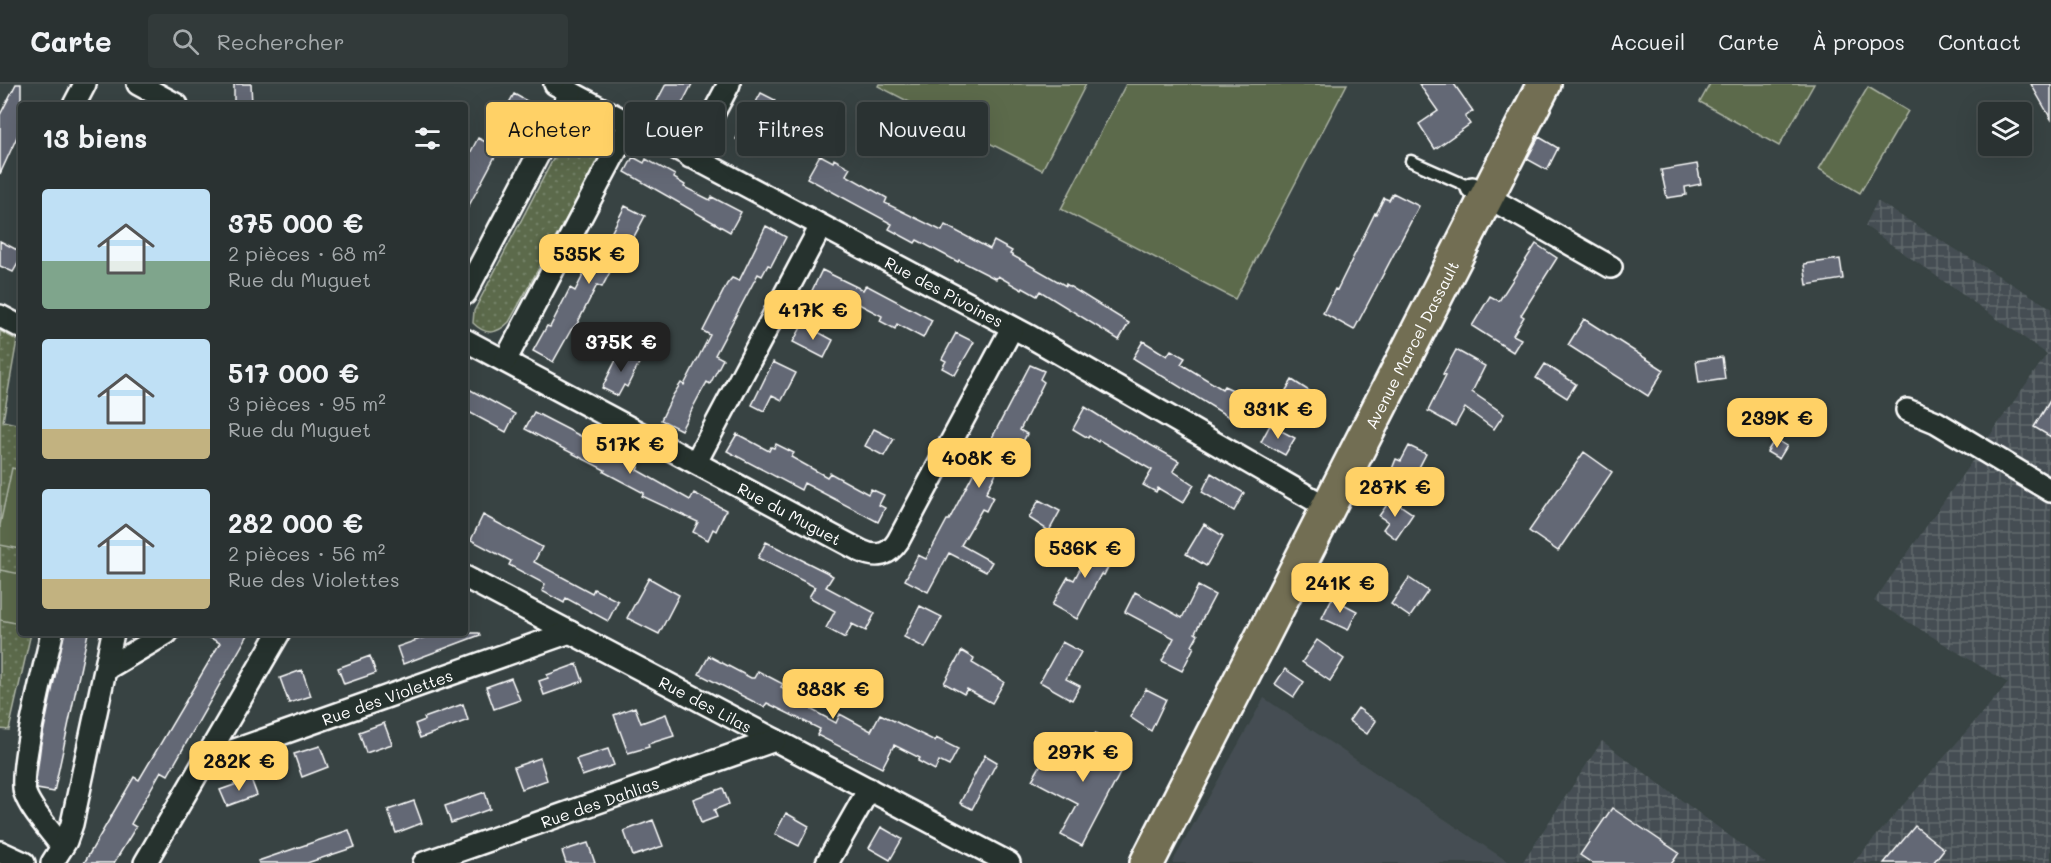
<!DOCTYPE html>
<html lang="fr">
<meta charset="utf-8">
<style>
:root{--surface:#2a3232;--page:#323a3a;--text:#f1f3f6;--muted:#a5aaac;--line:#464d4d;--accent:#ffd166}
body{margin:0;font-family:Mali,sans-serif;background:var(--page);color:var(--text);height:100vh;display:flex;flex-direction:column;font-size:22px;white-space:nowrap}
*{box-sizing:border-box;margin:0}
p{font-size:20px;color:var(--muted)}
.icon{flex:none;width:33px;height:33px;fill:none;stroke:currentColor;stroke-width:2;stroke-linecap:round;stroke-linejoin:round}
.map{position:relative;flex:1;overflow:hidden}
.details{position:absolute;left:18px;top:18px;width:450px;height:534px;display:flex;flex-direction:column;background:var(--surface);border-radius:6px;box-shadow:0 6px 24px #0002,0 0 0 2px var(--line)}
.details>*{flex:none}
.guide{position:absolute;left:486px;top:18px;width:570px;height:54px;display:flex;gap:12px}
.tools{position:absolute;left:1978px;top:18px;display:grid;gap:12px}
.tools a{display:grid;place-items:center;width:54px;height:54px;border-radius:6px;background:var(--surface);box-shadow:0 6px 24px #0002,0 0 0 2px var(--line);font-size:30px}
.price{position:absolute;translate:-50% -51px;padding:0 14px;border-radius:12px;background:var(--accent);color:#111;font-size:20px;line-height:39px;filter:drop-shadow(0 2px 3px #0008)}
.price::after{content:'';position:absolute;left:50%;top:36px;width:18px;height:14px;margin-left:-9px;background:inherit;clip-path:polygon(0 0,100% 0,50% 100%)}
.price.active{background:#222;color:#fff}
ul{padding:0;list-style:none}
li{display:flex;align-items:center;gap:18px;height:150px;padding:0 24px}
li span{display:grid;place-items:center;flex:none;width:168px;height:120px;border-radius:6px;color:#555}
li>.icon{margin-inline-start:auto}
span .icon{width:72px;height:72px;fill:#fffc;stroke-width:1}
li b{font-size:26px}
h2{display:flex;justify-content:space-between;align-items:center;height:72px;padding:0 24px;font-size:26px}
.tag{padding:0 21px;border-radius:6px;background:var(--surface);box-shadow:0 6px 24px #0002,0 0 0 2px var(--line);font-size:21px;line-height:54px}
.tag.active{background:var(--accent);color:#111}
header{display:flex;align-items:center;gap:36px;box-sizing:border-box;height:84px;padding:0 30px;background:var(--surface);border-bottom:2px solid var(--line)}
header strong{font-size:28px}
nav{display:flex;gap:33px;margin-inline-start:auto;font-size:21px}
.search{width:420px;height:54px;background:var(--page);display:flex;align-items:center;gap:15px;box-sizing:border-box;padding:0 21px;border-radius:6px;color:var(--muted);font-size:22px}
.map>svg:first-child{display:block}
</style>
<header>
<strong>Carte</strong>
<div class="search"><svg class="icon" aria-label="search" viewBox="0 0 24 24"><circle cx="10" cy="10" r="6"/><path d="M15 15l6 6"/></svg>Rechercher</div>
<nav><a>Accueil</a><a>Carte</a><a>À propos</a><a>Contact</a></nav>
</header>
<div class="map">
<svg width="2051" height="779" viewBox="0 0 2051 779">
<defs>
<pattern id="industrial-grid" width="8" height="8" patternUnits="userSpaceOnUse" patternTransform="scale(1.5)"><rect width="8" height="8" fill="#454e52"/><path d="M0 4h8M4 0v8" fill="none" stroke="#61696c"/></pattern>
<pattern id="grass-dots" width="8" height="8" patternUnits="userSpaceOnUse" patternTransform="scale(1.5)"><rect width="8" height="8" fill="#5c6b4c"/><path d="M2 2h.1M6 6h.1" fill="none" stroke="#748167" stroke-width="1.8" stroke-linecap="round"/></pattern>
</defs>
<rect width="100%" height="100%" fill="#384343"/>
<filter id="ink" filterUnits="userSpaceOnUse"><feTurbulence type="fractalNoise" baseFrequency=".0167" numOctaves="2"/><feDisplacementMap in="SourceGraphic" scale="12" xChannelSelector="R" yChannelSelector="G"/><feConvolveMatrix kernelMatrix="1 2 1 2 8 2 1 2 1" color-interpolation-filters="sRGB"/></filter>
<g filter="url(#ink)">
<path fill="#454e52" d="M1264 614 1510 779H1172Z"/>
<path fill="url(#industrial-grid)" d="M1877 117 2051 224V779H1853L2008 599 1874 517 2047 270 1865 142Z
M1602 657 1766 779H1522Z"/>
<path fill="url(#grass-dots)" stroke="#aeb5a6" stroke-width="1.5" d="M579 33H593L602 38 606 49 607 61 509 238C497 250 486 252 473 239L474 227 562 58Z
M0 247 17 256 3 337 21 341V549H31L9 646 0 645Z"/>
<path fill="#5c6b4c" stroke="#aeb5a6" stroke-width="1.5" d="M879 0H1086L1042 86 878 2Z
M1126 0H1347L1235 215 1061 125Z
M1710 0H1814L1779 62 1700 18Z
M1868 3 1908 27 1860 109 1819 85Z
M12 384 21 386V465L0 461V441Z
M0 486 21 490V540L0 536Z"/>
<path fill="#636875" stroke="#fff" stroke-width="1.5" d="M16 0H21V44L0 90V31Z
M234 0H251L252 21H234Z
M666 0H692L676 31 655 21Z
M1419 0H1454L1473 27 1465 33 1470 40 1435 65 1419 40 1438 27Z
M2031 0H2051V35Z
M761 9 775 16 771 23 783 32 767 60 760 56 755 66 736 55Z
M514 10 534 21 521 46 500 35Z
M895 19 918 32 908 49 885 35Z
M1539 53 1558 64 1547 86 1527 75Z
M478 54 499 65 465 129V79Z
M820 71 833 78 834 75 850 84 846 91 887 114 885 119 942 147 945 141 990 165 994 157 1012 167 1010 170 1066 202V200L1129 239 1119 256 1040 207 1037 212 1023 204 1022 206 998 192 996 195 959 176 958 178 917 156 915 159 889 145 892 140 807 94Z
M633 73 644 79 646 75 675 91 674 94 685 101 684 103 710 116 712 113 741 128 730 148 625 88Z
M1697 80 1701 100 1685 103 1686 111 1667 114 1661 86Z
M1393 109 1419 122 1354 246 1323 229 1335 205 1337 206 1375 129 1376 130 1384 114 1389 116Z
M625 122 645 132 631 158 624 168 621 167 602 203 597 201 577 240 571 246 553 278 533 267 547 242 550 243 570 204 575 207 595 168 598 169 606 159Z
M766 142 786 153 771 182 768 181 762 192 758 190 715 271 723 275 710 300 707 298 700 310 681 346 661 336 673 311 681 299 684 301 710 251 703 247 727 200 732 194 739 197Z
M0 157 21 168V174L13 188 0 182Z
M1536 160 1557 174 1521 231 1524 233 1513 251 1521 255 1513 268 1472 242 1490 212 1499 217Z
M1840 175 1843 195 1807 201 1804 180Z
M822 186 863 206 866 201 932 236 923 254 897 240 895 245 880 237 882 232 834 207 826 221 822 219 819 226 806 219Z
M1584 235 1664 286 1648 312 1568 261Z
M803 240 833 256 824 274 793 258Z
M956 249 974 258 955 291 942 284 946 277 942 275Z
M1143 257 1167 272 1171 266 1185 274 1181 280 1222 305 1224 302 1244 311 1232 335 1133 274Z
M621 266 640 277 627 303 624 301 618 312 602 304Z
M1456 266 1485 282 1472 308 1504 330 1494 345 1465 324 1455 342 1428 327 1446 291 1443 290Z
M1722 273 1725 295 1699 299 1696 277Z
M773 278 796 289 782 316 772 311 764 327 752 321Z
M1545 280 1576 300 1567 314 1536 294Z
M1030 281 1044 287 1040 295 1044 298 1020 346 1027 350 1021 361 1012 357 986 409 993 413 986 427 982 425 961 461 992 478 986 488 949 469 928 508 905 496 918 471 926 475 947 436H949Z
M1292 296 1317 312 1307 328 1282 313Z
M465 303 515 330 506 348 465 326Z
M2051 315V353L2034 343Z
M1792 316 1795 338 1770 343 1766 320Z
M1085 323 1123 347 1124 346 1179 377 1173 387 1194 401 1183 419 1158 404 1156 408 1143 401 1152 386 1099 356 1098 358 1089 352 1088 354 1073 345Z
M534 328 639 382 637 386 690 416 694 409 726 426 716 447 713 445 708 456 693 448 698 438 642 412 644 409 604 388 605 386 525 345Z
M1270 341 1295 354 1285 371 1261 358Z
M874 345 894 355 884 372 865 362Z
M737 350 769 367 771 363 774 364 776 360 794 369 791 373 827 393 830 389 868 410 871 405 884 411 879 421 885 424 878 438 804 399 801 406 727 367Z
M1775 355 1787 362 1779 375 1767 368Z
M1409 362 1426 370 1412 397 1404 393 1403 395 1390 390 1396 375 1401 377Z
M1584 368 1612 388 1558 467 1529 447Z
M1211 389 1244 409 1234 427 1202 408Z
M1391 415 1413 430 1396 455 1383 445 1388 438 1379 432Z
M1039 416 1060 427 1049 447 1029 434Z
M483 431 542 463 534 478 592 509 594 505 618 517 608 537 566 514 564 519 542 507 545 500 509 481 511 477 471 456Z
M1204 440 1223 452 1206 482 1186 470Z
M1097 453 1118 464 1104 491 1101 490 1077 535 1052 521 1068 493 1074 496Z
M766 458 826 488 833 492 826 503 875 529 866 547 852 540 845 554 826 544 835 527 809 513 815 503 758 474Z
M649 494 679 511 659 550 627 534Z
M1409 494 1428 507 1410 533 1391 520Z
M1198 502 1215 511 1195 549 1198 551 1192 562 1194 563 1182 587 1162 577 1174 554 1125 528 1135 508 1182 534Z
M1332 514 1357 527 1348 546 1322 534Z
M920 522 942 533 925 564 904 553Z
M64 549H88L54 708 37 705 36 697 41 659Z
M201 549H249L168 691 161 687 131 740 136 743 114 779H84L134 693 139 696 220 559Z
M437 549H479L480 551 403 580 397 563Z
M1317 556 1344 575 1330 597 1302 578Z
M1062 558 1081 568 1066 595 1080 602 1072 616 1040 598Z
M962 567 974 574 972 579 1004 598 992 619 967 605 964 610 944 599Z
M370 572 376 589 344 600 338 584Z
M709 572 751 594H754L758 587 783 600 781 603 815 620 812 626 836 639 840 630 871 647 880 630 935 657 936 654 958 665 949 682 939 677 935 686 918 677 920 674 894 661 882 684 817 651 820 645 767 619 764 623 699 590Z
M577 580 583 597 544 611 539 597 548 594 547 591Z
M1285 585 1304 598 1294 613 1275 600Z
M302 586 311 612 289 619 280 594Z
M511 594 520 616 494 625 486 603Z
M1146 605 1166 615 1151 647 1130 633Z
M463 620 468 636 420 654 415 640 425 636 424 634Z
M635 623 641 639 666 630 674 652 648 660 649 663 628 669 614 631Z
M1358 624 1376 637 1367 650 1349 637Z
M384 639 392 660 366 669 359 648Z
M1095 650 1130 670 1082 762 1061 751 1078 720 1032 696 1050 665 1078 680Z
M320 662 328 683 302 693 294 670Z
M608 665 614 681 582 692 576 675Z
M985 671 997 678 972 725 960 719Z
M540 674 547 696 522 705 514 683Z
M251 695 257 711 227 722 220 706Z
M723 704 729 720 714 726 717 733 701 739 693 715Z
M485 708 490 725 451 739 445 722Z
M414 717 422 739 396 749 388 726Z
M1612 724 1679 769 1672 779H1592L1580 771Z
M786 729 809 742 799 762 775 750Z
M653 736 663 762 633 772 624 747Z
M1915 742 1944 765 1933 779H1884Z
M881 743 902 755 890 776 869 764Z
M349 746 355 763 307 779H259L258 777Z
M588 759 595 779H566L562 767Z"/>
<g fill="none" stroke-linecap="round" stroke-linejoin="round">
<defs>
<path id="service" d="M1411 77 1472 104"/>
<g id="minor">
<path d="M138 0 177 21"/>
<path id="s1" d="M555 0 1031 253 1328 424"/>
<path d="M74 21 85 0"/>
<path d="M690 73 729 0"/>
<path d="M1472 104 1611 183"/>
<path d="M465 210 571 8"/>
<path d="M0 232 21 243"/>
<path id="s2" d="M465 256 861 467C876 474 888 472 898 457L1012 244"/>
<path d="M505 277 630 40"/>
<path d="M1907 326 1936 338 2051 407"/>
<path d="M696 378 821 142"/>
<path id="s3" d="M465 493 1009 779"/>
<path d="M52 549C46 577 17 689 25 709 31 727 51 747 62 763"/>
<path d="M106 585 167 549"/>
<path id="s4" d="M204 677 570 548"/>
<path d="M0 768 24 779"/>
<path d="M52 779 66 757 72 740 113 549"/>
<path d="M145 779 279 549"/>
<path id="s5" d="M424 779 775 656"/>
<path d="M827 779 869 705"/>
</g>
<g id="primary">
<path id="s6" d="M1147 779 1544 0"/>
</g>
</defs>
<use href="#service" stroke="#fff" stroke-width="15"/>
<use href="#minor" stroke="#fff" stroke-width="26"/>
<use href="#primary" stroke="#fff" stroke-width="38"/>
<use href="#service" stroke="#26332d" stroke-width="10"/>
<use href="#minor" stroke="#26332d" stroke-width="21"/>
<use href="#primary" stroke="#726e52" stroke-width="33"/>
</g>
</g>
<g text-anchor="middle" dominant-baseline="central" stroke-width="4.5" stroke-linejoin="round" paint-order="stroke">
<g font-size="16" fill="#fff" stroke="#26332d">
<text stroke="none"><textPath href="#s1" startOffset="441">Rue des Pivoines</textPath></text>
<text stroke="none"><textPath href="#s6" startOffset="582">Avenue Marcel Dassault</textPath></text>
<text stroke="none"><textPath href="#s2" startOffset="368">Rue du Muguet</textPath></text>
<text stroke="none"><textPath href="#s4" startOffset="194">Rue des Violettes</textPath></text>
<text stroke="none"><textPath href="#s3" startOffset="272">Rue des Lilas</textPath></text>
<text stroke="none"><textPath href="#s5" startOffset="186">Rue des Dahlias</textPath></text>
</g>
</g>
</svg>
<div class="tools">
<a><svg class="icon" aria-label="layers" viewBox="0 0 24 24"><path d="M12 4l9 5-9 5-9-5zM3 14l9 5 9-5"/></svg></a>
</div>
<b class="price" style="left:589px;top:201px">535K €</b>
<b class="price" style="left:813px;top:257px">417K €</b>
<b class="price active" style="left:621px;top:289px">375K €</b>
<b class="price" style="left:1278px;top:356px">331K €</b>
<b class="price" style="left:1777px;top:365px">239K €</b>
<b class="price" style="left:630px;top:391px">517K €</b>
<b class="price" style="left:979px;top:405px">408K €</b>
<b class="price" style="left:1395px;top:434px">287K €</b>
<b class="price" style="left:1085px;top:495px">536K €</b>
<b class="price" style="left:1340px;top:530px">241K €</b>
<b class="price" style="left:833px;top:636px">383K €</b>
<b class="price" style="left:1083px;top:699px">297K €</b>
<b class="price" style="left:239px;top:708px">282K €</b>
<div class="guide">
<a class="tag active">Acheter</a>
<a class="tag">Louer</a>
<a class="tag">Filtres</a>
<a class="tag">Nouveau</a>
</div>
<section class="details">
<h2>13 biens<svg class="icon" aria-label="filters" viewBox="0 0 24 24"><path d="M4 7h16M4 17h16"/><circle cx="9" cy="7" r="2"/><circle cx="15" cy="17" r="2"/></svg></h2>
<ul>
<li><span style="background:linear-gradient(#bfe0f5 60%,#7fa58c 0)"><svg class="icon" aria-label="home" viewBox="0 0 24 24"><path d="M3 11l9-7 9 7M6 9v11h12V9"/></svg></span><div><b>375 000 €</b><p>2 pièces · 68 m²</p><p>Rue du Muguet</p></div></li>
<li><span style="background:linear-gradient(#bfe0f5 75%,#c2b280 0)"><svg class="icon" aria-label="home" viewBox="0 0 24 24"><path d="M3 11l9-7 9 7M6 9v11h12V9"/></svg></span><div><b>517 000 €</b><p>3 pièces · 95 m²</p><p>Rue du Muguet</p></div></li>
<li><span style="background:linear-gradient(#bfe0f5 75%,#c2b280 0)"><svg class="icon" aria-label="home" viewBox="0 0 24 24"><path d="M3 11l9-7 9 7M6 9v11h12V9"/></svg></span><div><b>282 000 €</b><p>2 pièces · 56 m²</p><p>Rue des Violettes</p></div></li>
</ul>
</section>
</div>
